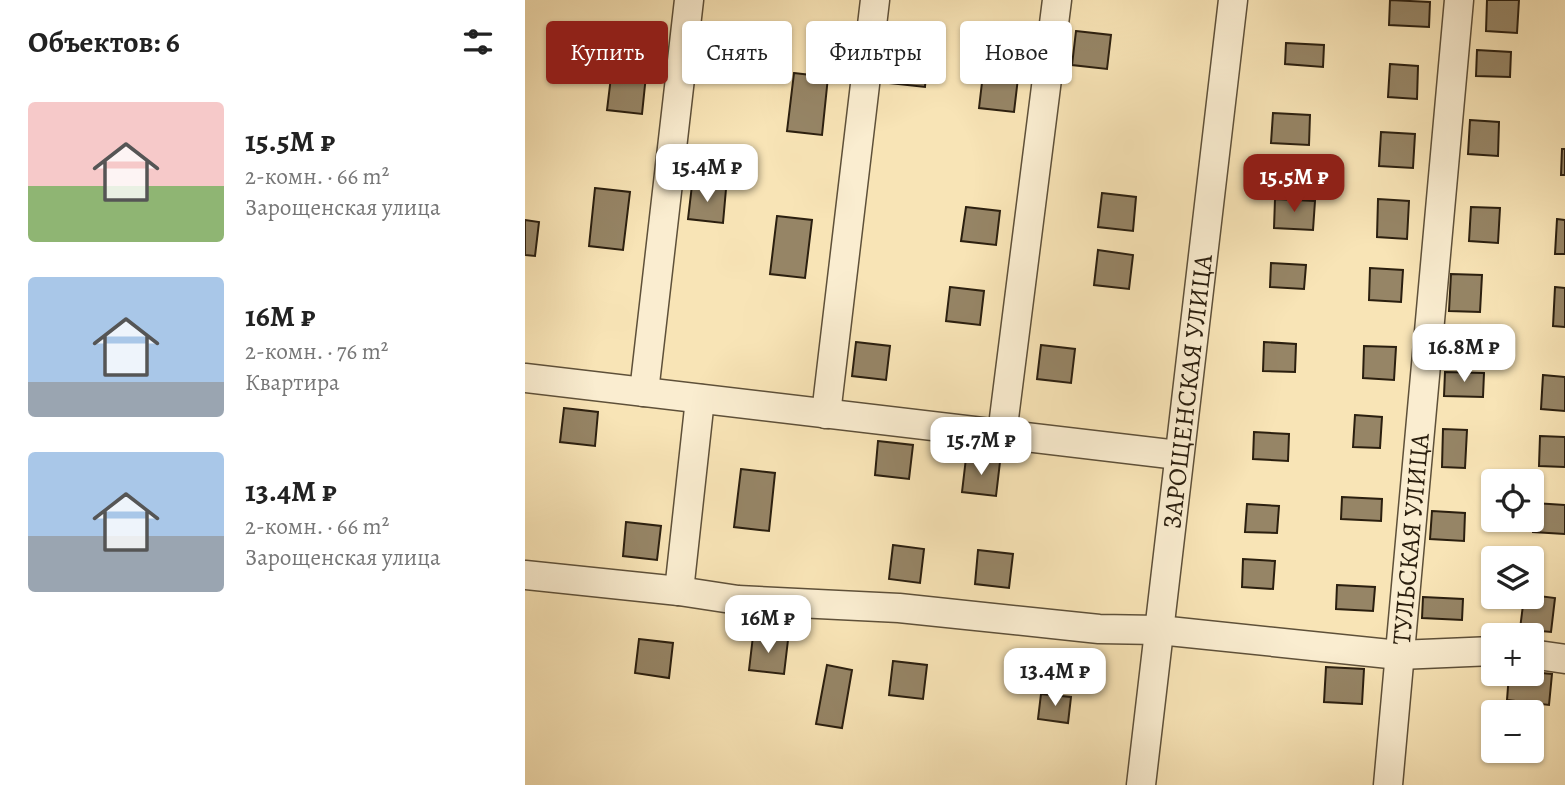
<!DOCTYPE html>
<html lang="ru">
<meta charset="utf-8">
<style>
:root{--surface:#fff;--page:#f2f2f2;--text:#222;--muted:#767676;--accent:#8f2418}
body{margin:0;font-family:Alegreya,serif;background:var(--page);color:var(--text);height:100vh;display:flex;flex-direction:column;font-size:26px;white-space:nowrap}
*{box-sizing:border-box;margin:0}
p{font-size:23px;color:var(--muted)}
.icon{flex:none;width:38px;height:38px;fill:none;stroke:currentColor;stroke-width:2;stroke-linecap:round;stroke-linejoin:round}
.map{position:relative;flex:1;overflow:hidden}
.details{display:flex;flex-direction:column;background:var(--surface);width:525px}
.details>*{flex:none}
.banner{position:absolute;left:21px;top:21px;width:665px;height:63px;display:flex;gap:14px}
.fabs{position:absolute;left:956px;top:469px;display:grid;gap:14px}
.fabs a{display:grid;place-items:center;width:63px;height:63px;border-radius:7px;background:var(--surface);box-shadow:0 2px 5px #0004;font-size:35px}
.price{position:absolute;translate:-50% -60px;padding:0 16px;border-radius:14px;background:#fff;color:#222;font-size:23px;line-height:46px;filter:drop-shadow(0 2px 4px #0008)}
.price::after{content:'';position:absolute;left:50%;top:42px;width:21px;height:16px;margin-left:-10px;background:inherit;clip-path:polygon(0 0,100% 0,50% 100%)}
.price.selected{background:var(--accent);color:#fff}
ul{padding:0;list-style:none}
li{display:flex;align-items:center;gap:21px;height:175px;padding:0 28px}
li span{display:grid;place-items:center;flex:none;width:196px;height:140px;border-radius:7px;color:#555}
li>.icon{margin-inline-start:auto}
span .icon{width:84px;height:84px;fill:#fffc;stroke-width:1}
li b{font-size:30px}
h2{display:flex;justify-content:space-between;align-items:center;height:84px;padding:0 28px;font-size:30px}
.pill{padding:0 24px;border-radius:7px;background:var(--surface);box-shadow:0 2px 5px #0004;font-size:24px;line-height:63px}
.pill.selected{background:var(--accent);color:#fff}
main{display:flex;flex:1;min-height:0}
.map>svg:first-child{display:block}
</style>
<main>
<section class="details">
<h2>Объектов: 6<svg class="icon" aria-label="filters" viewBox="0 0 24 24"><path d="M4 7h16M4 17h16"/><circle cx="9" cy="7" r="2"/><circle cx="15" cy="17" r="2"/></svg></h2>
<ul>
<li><span style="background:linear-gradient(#f6c9c9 60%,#8fb573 0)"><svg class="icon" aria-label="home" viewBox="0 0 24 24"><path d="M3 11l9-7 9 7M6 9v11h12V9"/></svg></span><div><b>15.5M ₽</b><p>2-комн. · 66 m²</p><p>Зарощенская улица</p></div></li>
<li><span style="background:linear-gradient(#a9c7e8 75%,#9aa5b1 0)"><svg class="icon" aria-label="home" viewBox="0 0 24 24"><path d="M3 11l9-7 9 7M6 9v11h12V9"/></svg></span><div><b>16M ₽</b><p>2-комн. · 76 m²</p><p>Квартира</p></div></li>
<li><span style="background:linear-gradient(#a9c7e8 60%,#9aa5b1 0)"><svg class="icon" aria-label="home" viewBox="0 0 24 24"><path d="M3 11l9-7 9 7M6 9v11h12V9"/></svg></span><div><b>13.4M ₽</b><p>2-комн. · 66 m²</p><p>Зарощенская улица</p></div></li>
</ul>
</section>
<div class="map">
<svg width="1040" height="785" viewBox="0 0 1040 785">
<rect width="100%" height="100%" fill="#f8e4b6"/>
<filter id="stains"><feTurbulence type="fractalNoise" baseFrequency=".00286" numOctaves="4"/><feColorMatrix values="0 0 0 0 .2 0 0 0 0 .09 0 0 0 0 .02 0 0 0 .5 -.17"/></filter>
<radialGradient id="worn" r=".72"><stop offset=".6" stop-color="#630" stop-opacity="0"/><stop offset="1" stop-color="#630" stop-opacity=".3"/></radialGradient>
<path fill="#968566" stroke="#2b1f0f" stroke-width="2" d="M865 0 905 2 904 27 864 25Z
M962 0H994L992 33 961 31Z
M551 31 586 35 582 69 547 65Z
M761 43 799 45 798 67 760 64Z
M369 49 403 53 400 87 365 83Z
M952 50 986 52 985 77 951 76Z
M89 52 123 56 117 114 82 110Z
M865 64 893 66 892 99 863 97Z
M269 73 303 77 297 135 262 131Z
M458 74 493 78 489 112 454 108Z
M748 113 785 115 784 145 746 143Z
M945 120 974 122 973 156 943 154Z
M856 132 890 134 888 168 854 166Z
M1037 149H1040V175H1036Z
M167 185 201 189 198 223 163 219Z
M70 188 105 192 98 250 64 246Z
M577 193 611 197 608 231 573 227Z
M750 199 790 201 788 230 749 228Z
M853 199 884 201 882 239 852 237Z
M441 207 475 211 471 245 436 241Z
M946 207 975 208 973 243 944 241Z
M252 216 287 220 280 278 245 274Z
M1032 219 1040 220V254H1030Z
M0 220 14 222 10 256 0 255Z
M573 250 608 255 604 289 569 285Z
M746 263 781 265 779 289 745 287Z
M845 268 878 270 876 302 844 300Z
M926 274 957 275 955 312 924 311Z
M425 287 459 291 455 325 421 321Z
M1030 287 1040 288V327L1028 326Z
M331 342 365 346 361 380 327 376Z
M739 342 771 344 770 372 738 371Z
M516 345 550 349 546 383 512 379Z
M839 346 871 347 869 380 838 378Z
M920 372 959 373 958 397 919 396Z
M1018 375 1040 377V411L1016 409Z
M39 408 73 412 70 446 35 442Z
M830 415 857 417 855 448 828 447Z
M918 429 942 430 940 468 917 467Z
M729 432 764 434 763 461 728 459Z
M1015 436 1040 437V467L1014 466Z
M353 441 388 445 384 479 350 475Z
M441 458 475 462 471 496 437 492Z
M216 469 250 473 244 531 209 527Z
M817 497 857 499 856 521 816 519Z
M1009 503 1040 505V534L1008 532Z
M722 504 754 506 752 533 720 532Z
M907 511 940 513 939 541 905 539Z
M101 522 136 526 132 560 98 556Z
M368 545 399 549 395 583 364 579Z
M453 550 488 554 484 588 450 584Z
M718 559 750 561 748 589 717 587Z
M812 585 850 587 848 611 811 609Z
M1006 595 1030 598 1026 632 995 629 999 597Z
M898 597 938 599 937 620 897 618Z
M228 636 263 640 259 674 224 670Z
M114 639 148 643 144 678 110 673Z
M368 661 402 665 398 699 364 695Z
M302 665 327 670 317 728 291 724Z
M801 667 839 669 837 704 799 702Z
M1006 672 1027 674 1024 705 982 700 984 674H1006Z
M516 694 546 697 543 723 513 719Z"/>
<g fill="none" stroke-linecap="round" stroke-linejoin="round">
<defs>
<g id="minor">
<path d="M0 378 653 455"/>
<path d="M119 392 164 0"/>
<path d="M301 414 350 0"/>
<path d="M477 434 532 0"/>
<path d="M0 575 154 591 213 600 374 608 574 629 634 630 874 655 968 651"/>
<path d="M154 591 175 399"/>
<path d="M1006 654 1040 659"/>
<path id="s1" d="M616 785 708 0"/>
<path id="s2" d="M863 785 934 0"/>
</g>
</defs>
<use href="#minor" stroke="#5e5039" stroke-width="31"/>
<use href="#minor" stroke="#faedd0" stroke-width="28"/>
</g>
<g text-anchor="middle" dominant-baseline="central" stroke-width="6" stroke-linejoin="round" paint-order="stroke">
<g font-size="26" fill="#2b1f0f" stroke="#faedd0">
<text stroke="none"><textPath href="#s1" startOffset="396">ЗАРОЩЕНСКАЯ УЛИЦА</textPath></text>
<text stroke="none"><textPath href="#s2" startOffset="247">ТУЛЬСКАЯ УЛИЦА</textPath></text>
</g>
</g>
<rect width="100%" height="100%" filter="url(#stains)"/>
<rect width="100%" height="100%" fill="url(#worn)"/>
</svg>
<div class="fabs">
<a><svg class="icon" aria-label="locate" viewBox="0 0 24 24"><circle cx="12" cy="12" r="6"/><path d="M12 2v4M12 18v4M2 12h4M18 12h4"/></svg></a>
<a><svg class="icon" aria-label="layers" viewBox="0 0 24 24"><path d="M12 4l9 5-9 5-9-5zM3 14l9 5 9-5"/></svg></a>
<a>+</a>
<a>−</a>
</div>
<b class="price" style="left:182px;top:204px">15.4M ₽</b>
<b class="price selected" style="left:769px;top:214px">15.5M ₽</b>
<b class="price" style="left:939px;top:384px">16.8M ₽</b>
<b class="price" style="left:456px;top:477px">15.7M ₽</b>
<b class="price" style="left:243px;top:655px">16M ₽</b>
<b class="price" style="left:530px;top:708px">13.4M ₽</b>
<div class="banner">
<a class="pill selected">Купить</a>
<a class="pill">Снять</a>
<a class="pill">Фильтры</a>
<a class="pill">Новое</a>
</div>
</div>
</main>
